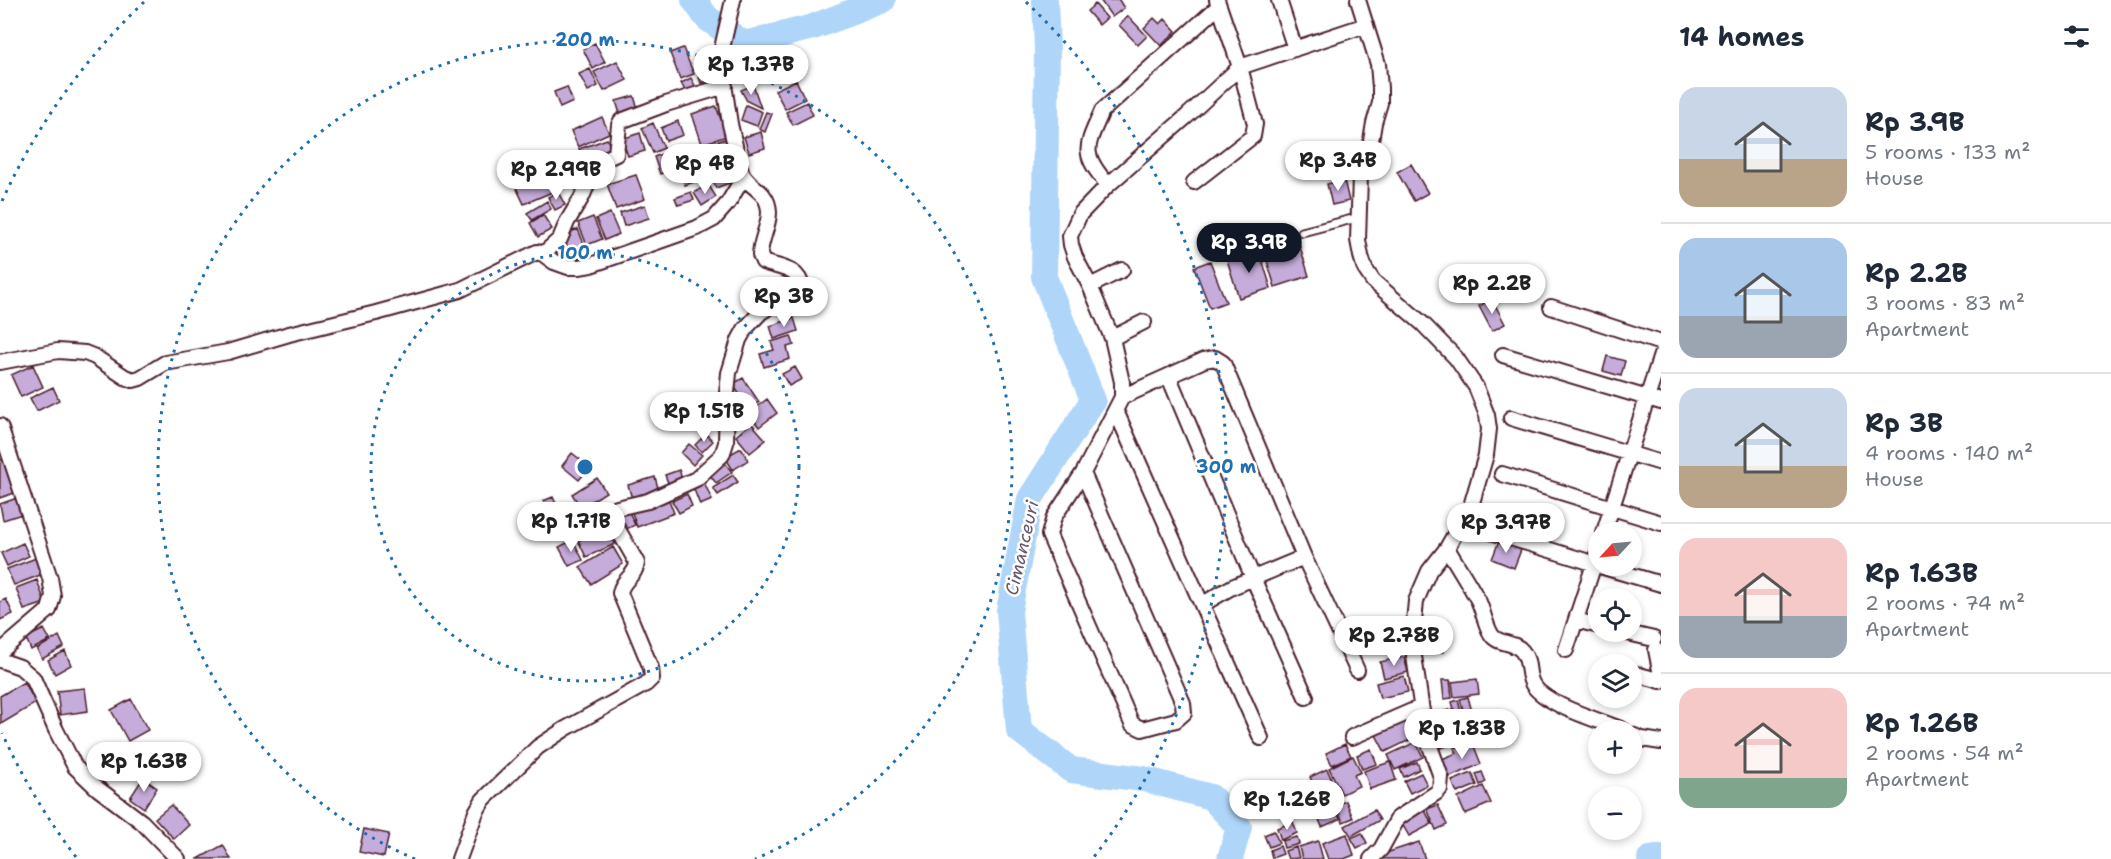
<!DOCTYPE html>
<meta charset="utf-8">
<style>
:root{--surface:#fff;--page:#f6f6f7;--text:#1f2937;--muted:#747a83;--line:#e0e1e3;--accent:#111827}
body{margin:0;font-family:"Shantell Sans",sans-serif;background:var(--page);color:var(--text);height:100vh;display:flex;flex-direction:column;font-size:22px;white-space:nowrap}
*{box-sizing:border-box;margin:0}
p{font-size:20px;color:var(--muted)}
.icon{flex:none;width:33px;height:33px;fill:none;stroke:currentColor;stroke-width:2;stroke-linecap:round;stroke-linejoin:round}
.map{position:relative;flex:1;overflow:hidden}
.sheet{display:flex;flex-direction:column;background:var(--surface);width:450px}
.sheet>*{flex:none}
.needle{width:39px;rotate:244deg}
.controls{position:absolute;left:1588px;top:522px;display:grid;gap:12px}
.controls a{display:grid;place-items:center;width:54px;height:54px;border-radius:50%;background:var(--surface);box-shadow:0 3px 9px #0003;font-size:30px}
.price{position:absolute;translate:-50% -51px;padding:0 14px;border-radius:21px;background:#fff;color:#222;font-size:20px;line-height:39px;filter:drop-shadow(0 2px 3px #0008)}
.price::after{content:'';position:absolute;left:50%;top:36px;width:18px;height:14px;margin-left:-9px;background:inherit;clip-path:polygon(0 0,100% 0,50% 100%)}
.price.active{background:var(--accent);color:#fff}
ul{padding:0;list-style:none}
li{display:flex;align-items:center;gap:18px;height:150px;padding:0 18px}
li+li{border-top:2px solid var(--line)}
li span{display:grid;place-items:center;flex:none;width:168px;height:120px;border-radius:18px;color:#555}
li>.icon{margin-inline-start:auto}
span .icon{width:72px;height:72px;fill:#fffc;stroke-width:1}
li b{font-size:26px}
h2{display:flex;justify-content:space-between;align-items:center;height:72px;padding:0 18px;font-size:26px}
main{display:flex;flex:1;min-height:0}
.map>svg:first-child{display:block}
</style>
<main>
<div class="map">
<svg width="1661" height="859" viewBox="0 0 1661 859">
<rect width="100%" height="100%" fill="#fff"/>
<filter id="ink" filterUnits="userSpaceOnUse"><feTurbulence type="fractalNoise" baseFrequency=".0167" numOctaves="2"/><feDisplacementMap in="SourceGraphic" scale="12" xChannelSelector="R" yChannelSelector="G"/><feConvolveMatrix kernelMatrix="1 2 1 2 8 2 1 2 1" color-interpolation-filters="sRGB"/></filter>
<g filter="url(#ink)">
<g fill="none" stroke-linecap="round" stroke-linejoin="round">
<path stroke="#afd5f9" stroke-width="26" d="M694 0 707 18 744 44 813 27 883 0
M1045 0 1047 49 1044 277 1093 400 1030 499 1009 611 1019 730 1071 770 1144 779 1211 797 1239 827 1230 859
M1650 859 1661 857"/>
</g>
<path fill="#c6acda" stroke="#4a1f2b" stroke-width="1.5" d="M1100 0H1119L1124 8 1112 17Z
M1095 4 1107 18 1099 25 1087 11Z
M1128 16 1147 36 1138 45 1119 25Z
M1154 18 1160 24 1165 19 1176 31 1161 46 1144 28Z
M595 43 605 62 593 69 583 49Z
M683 48 694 74 680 79 670 53Z
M711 60 717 78 701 83 695 65Z
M617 61 627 80 604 91 594 72Z
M590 69 598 86 588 91 579 74Z
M691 78 698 91 688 96 681 83Z
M796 80 805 99 785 109 775 90Z
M753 85 761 108 747 101 741 90Z
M567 87 573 102 560 108 554 92Z
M634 96 638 109 620 114 616 101Z
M807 102 813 115 793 125 786 112Z
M746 105 762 112 757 126 741 120Z
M716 106 727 136 702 144 692 114Z
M766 112 772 114 765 132 759 129Z
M602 117 609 133 578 147 571 131Z
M678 121 683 135 666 141 661 128Z
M653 123 664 148 653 153 642 128Z
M761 132 765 148 749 153 744 137Z
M640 133 645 151 628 156 622 139Z
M607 139 612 152 585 163 579 149Z
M725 139 729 149 708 156 704 146Z
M667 152 673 169 660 174 654 157Z
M727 152 737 180 716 188 706 160Z
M692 155 695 165 681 169 678 159Z
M577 156 586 179 563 188 554 165Z
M1411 164 1428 193 1414 201 1397 172Z
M698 167 703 179 685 185 681 173Z
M544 174 552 192 524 204 516 187Z
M636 175 645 199 616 209 607 184Z
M1344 180 1349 201 1332 205 1327 184Z
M708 184 716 197 702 206 694 193Z
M558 192 565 205 555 210 548 197Z
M691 192 694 200 678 205 675 198Z
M547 201 551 209 532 220 527 213Z
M645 205 649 218 624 226 620 213Z
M610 213 619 234 605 240 596 219Z
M543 215 552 229 538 237 530 223Z
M593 217 602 239 587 245 578 223Z
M578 229 588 254 572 260 563 235Z
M1298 240 1309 276 1275 287 1264 251Z
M1259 250 1271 288 1239 298 1227 260Z
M1210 261 1226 302 1210 308 1194 267Z
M1492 299 1505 324 1492 331 1479 306Z
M794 318 798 331 774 339 770 326Z
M791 336 794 345 787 347 790 359 764 367 760 354 774 350 771 342Z
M1607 356 1625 361 1621 376 1603 371Z
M33 365 43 387 21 397 11 375Z
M795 367 802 379 789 386 782 374Z
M743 378 759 402 748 409 733 384Z
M53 387 59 400 37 411 30 398Z
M767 399 777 413 759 427 749 413Z
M751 423 766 440 750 453 736 436Z
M706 434 713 441 702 452 695 445Z
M689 444 702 455 693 465 681 453Z
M741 448 748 460 733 470 725 457Z
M572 453 590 467 579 480 562 466Z
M4 459 17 492 0 498V460Z
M725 463 732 472 716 483 709 474Z
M679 470 684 483 670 488 665 475Z
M733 475 738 482 718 495 713 488Z
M655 477 660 495 633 502 628 485Z
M597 478 606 492 581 508 572 494Z
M704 482 712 500 700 505 693 487Z
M687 494 692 506 679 513 672 501Z
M667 495 674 513 637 527 631 510Z
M553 497 561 515 551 520 543 501Z
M17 498 22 514 3 520 0 504Z
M592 505 600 518 577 531 570 518Z
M629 512 635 525 622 531 617 517Z
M607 526 615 544 586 557 578 540Z
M573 540 583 560 569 566 559 547Z
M1499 541 1521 550 1514 568 1492 559Z
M23 543 29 556 7 566 1 553Z
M613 547 623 564 591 584 580 567Z
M36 558 43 574 14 585 7 569Z
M37 580 45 603 24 610 16 588Z
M6 599 13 614 0 620V602Z
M44 629 50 640 31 650 26 638Z
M1423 630 1446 634 1443 652 1420 647Z
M59 636 64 647 42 659 37 649Z
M65 651 71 665 55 674 48 660Z
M1404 657 1408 672 1384 678 1380 662Z
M1404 676 1408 692 1380 698 1376 683Z
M1477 679 1479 694 1454 697 1452 682Z
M1442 680H1450L1452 698 1444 699Z
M24 682 36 703 1 724 0 696Z
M85 688 88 711 60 715 57 691Z
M1468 697 1474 719 1466 721 1460 699Z
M131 699 148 730 128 741 111 710Z
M1458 700 1464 724 1445 728 1441 712 1454 709 1452 702Z
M1405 718 1414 738 1385 752 1375 733Z
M1470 724 1474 738 1440 748 1436 734Z
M1472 741 1481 764 1450 777 1442 759 1457 753 1454 748Z
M1416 742 1423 757 1395 770 1388 755Z
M1345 744 1351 756 1332 765 1326 753Z
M1371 749 1377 764 1362 769 1357 755Z
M1353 756 1361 772 1354 775 1359 786 1342 794 1329 768Z
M1390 762 1396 780 1370 789 1364 771Z
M1417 762 1420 769 1404 777 1400 769Z
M1327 769 1340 798 1323 805 1310 777Z
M1482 772 1486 782 1480 785 1476 774Z
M1421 773 1427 785 1410 793 1404 781Z
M1472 773 1477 785 1457 793 1452 781Z
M143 778 157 788 144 808 130 798Z
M1310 782 1320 803 1306 809 1297 788Z
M1483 786 1491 803 1465 814 1458 798Z
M1294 790 1304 809 1295 813 1286 794Z
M1346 801 1353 818 1343 822 1336 805Z
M171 805 189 825 174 839 155 818Z
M1438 805 1447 825 1436 830 1427 809Z
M1335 809 1340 819 1322 827 1318 817Z
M1424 809 1432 824 1409 836 1401 822Z
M1374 810 1380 820 1351 836 1345 826Z
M1293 822 1297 833 1281 840 1277 828Z
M364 829 389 834 384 857 359 852Z
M1274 831 1279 843 1269 847 1264 835Z
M1362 833 1367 843 1357 848 1351 838Z
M1347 834 1354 855 1344 859H1328L1322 843Z
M1297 837 1299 844 1284 848 1282 841Z
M1318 841 1323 859H1302L1299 847Z
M1419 842 1425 859H1381L1380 855Z
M223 845 231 859H198Z
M1280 846 1283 854 1272 858 1270 850Z
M1296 847 1299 858 1288 859 1285 851Z"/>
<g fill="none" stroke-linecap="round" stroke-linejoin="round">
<defs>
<path id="lane" d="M1302 232 1360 217"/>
<path id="street" d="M1279 0 1295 49
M1358 0 1378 64 1380 88V103L1374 123 1370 147 1360 176 1358 240 1361 256 1365 269 1373 281 1423 324 1456 358 1476 387 1487 415 1489 429 1486 455 1471 506 1447 548 1429 571 1416 601 1412 642 1425 732 1441 777 1440 789 1436 793 1398 818 1381 849 1371 859
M1194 182 1253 136 1255 124 1240 67 1217 0
M1108 185C1080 152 1086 148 1102 111L1219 6
M543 254 560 239 567 222 582 197 594 168 601 161 616 154 619 125 621 121 666 104 725 86
M1090 286 1122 270
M1551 307 1661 343
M1112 338 1144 322
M1503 355 1661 402
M0 362 58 351 85 353 95 357 125 377 133 380 140 378 165 363 228 352 289 334 376 313 460 290 537 252 543 254 554 262 568 267H579L591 265 697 228 714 219 728 203 743 178
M1169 377 1253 578 1306 697
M1122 397 1204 360 1215 358 1223 363 1304 557 1232 587 1203 604
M1116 411 1261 738
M1511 418 1661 463
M0 426 50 578 53 596 49 610 0 652
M1083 473 1183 703 1184 713 1176 720 1142 729 1132 724 1049 535 1054 517 1083 473 1122 397V382L1112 338 1090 286 1075 257 1071 245 1070 236 1080 214 1108 185 1186 117 1240 67 1366 25
M1502 474 1661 523
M1491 532 1599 565
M1604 532 1661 355
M1447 548C1457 565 1468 582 1478 600 1483 610 1485 624 1491 634 1497 645 1514 641 1522 651 1531 661 1526 674 1533 685 1547 706 1599 720 1623 730
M1304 557 1357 670
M1600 566 1661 584
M1576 620 1599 626
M1623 632 1654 639
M1566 650 1599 549
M1656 650 1661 675
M0 660 20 667 33 678 56 730 75 767 97 788 142 822 178 859
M1632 673 1661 681
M1632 735 1642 739 1661 742
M1352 737 1421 707
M459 859 476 812 483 800 538 747 565 729 646 684 652 678 651 668 620 593C622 579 636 576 637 563L612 519 611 513 617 508 648 501 696 479 722 455 726 443 727 393 729 373 739 340 745 329 761 312 779 301 795 296 802 288C799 267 779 268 763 262L760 255C760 235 778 214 763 195 755 186 745 182 741 171L730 124 720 57 733 0"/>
</defs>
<use href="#lane" stroke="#4a1f2b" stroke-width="11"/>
<use href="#street" stroke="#4a1f2b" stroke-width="18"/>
<use href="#lane" stroke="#fff" stroke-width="7"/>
<use href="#street" stroke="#fff" stroke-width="14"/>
</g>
</g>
<g fill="none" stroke="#1f6fb2" stroke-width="3" stroke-dasharray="3 6">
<circle cx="585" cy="467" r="214"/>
<path d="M415 859A427 427 0 1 1 755 859"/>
<path d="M76 857A641 641 0 0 1 2 733M2 201A641 641 0 0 1 144 2M1026 2A641 641 0 0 1 1094 857"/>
</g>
<g text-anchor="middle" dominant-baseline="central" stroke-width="5" stroke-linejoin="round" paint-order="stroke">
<g font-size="18" font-style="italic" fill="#685669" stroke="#fff">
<text transform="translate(1022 548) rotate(-77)">Cimanceuri</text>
</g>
</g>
<circle cx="585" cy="467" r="9" fill="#1f6fb2" stroke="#fff" stroke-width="3"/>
<g font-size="18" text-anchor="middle" font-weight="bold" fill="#1f6fb2" stroke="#fff" stroke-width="5" stroke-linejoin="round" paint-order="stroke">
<text x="585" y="46">200 m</text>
<text x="585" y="259">100 m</text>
<text x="1226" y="473">300 m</text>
</g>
</svg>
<div class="controls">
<a><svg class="needle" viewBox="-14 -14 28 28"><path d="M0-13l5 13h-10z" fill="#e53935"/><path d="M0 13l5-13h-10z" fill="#747a83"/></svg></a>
<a><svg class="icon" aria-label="locate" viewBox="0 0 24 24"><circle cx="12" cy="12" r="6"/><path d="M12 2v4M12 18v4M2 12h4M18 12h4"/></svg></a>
<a><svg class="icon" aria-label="layers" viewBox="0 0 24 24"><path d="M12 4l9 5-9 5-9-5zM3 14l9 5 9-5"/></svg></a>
<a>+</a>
<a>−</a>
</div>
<b class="price" style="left:751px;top:96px">Rp 1.37B</b>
<b class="price" style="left:1338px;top:192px">Rp 3.4B</b>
<b class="price" style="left:705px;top:195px">Rp 4B</b>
<b class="price" style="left:556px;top:201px">Rp 2.99B</b>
<b class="price active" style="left:1249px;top:274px">Rp 3.9B</b>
<b class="price" style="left:1492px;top:315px">Rp 2.2B</b>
<b class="price" style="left:784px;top:328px">Rp 3B</b>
<b class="price" style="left:704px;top:443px">Rp 1.51B</b>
<b class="price" style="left:571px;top:553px">Rp 1.71B</b>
<b class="price" style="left:1506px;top:554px">Rp 3.97B</b>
<b class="price" style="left:1394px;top:667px">Rp 2.78B</b>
<b class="price" style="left:1462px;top:760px">Rp 1.83B</b>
<b class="price" style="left:144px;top:793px">Rp 1.63B</b>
<b class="price" style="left:1287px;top:831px">Rp 1.26B</b>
</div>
<section class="sheet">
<h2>14 homes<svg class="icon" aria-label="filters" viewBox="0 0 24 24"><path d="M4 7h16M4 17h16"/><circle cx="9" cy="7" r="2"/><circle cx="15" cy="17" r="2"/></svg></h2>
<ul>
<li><span style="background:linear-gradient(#c9d6e8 60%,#b9a48a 0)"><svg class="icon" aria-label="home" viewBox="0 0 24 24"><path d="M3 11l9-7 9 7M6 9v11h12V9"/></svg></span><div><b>Rp 3.9B</b><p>5 rooms · 133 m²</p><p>House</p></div></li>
<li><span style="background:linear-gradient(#a9c7e8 65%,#9aa5b1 0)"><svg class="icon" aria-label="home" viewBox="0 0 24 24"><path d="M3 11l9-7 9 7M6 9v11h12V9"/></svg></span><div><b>Rp 2.2B</b><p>3 rooms · 83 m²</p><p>Apartment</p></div></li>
<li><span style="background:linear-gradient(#c9d6e8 65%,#b9a48a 0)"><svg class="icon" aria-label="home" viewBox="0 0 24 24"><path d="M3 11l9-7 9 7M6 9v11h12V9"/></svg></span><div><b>Rp 3B</b><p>4 rooms · 140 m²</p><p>House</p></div></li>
<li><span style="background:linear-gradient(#f6c9c9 65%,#9aa5b1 0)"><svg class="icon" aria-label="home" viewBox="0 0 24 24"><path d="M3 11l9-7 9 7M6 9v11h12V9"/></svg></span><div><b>Rp 1.63B</b><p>2 rooms · 74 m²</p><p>Apartment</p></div></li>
<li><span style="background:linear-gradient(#f6c9c9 75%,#7fa58c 0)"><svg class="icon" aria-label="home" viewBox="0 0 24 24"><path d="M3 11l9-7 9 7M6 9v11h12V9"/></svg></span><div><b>Rp 1.26B</b><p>2 rooms · 54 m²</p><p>Apartment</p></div></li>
</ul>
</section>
</main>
